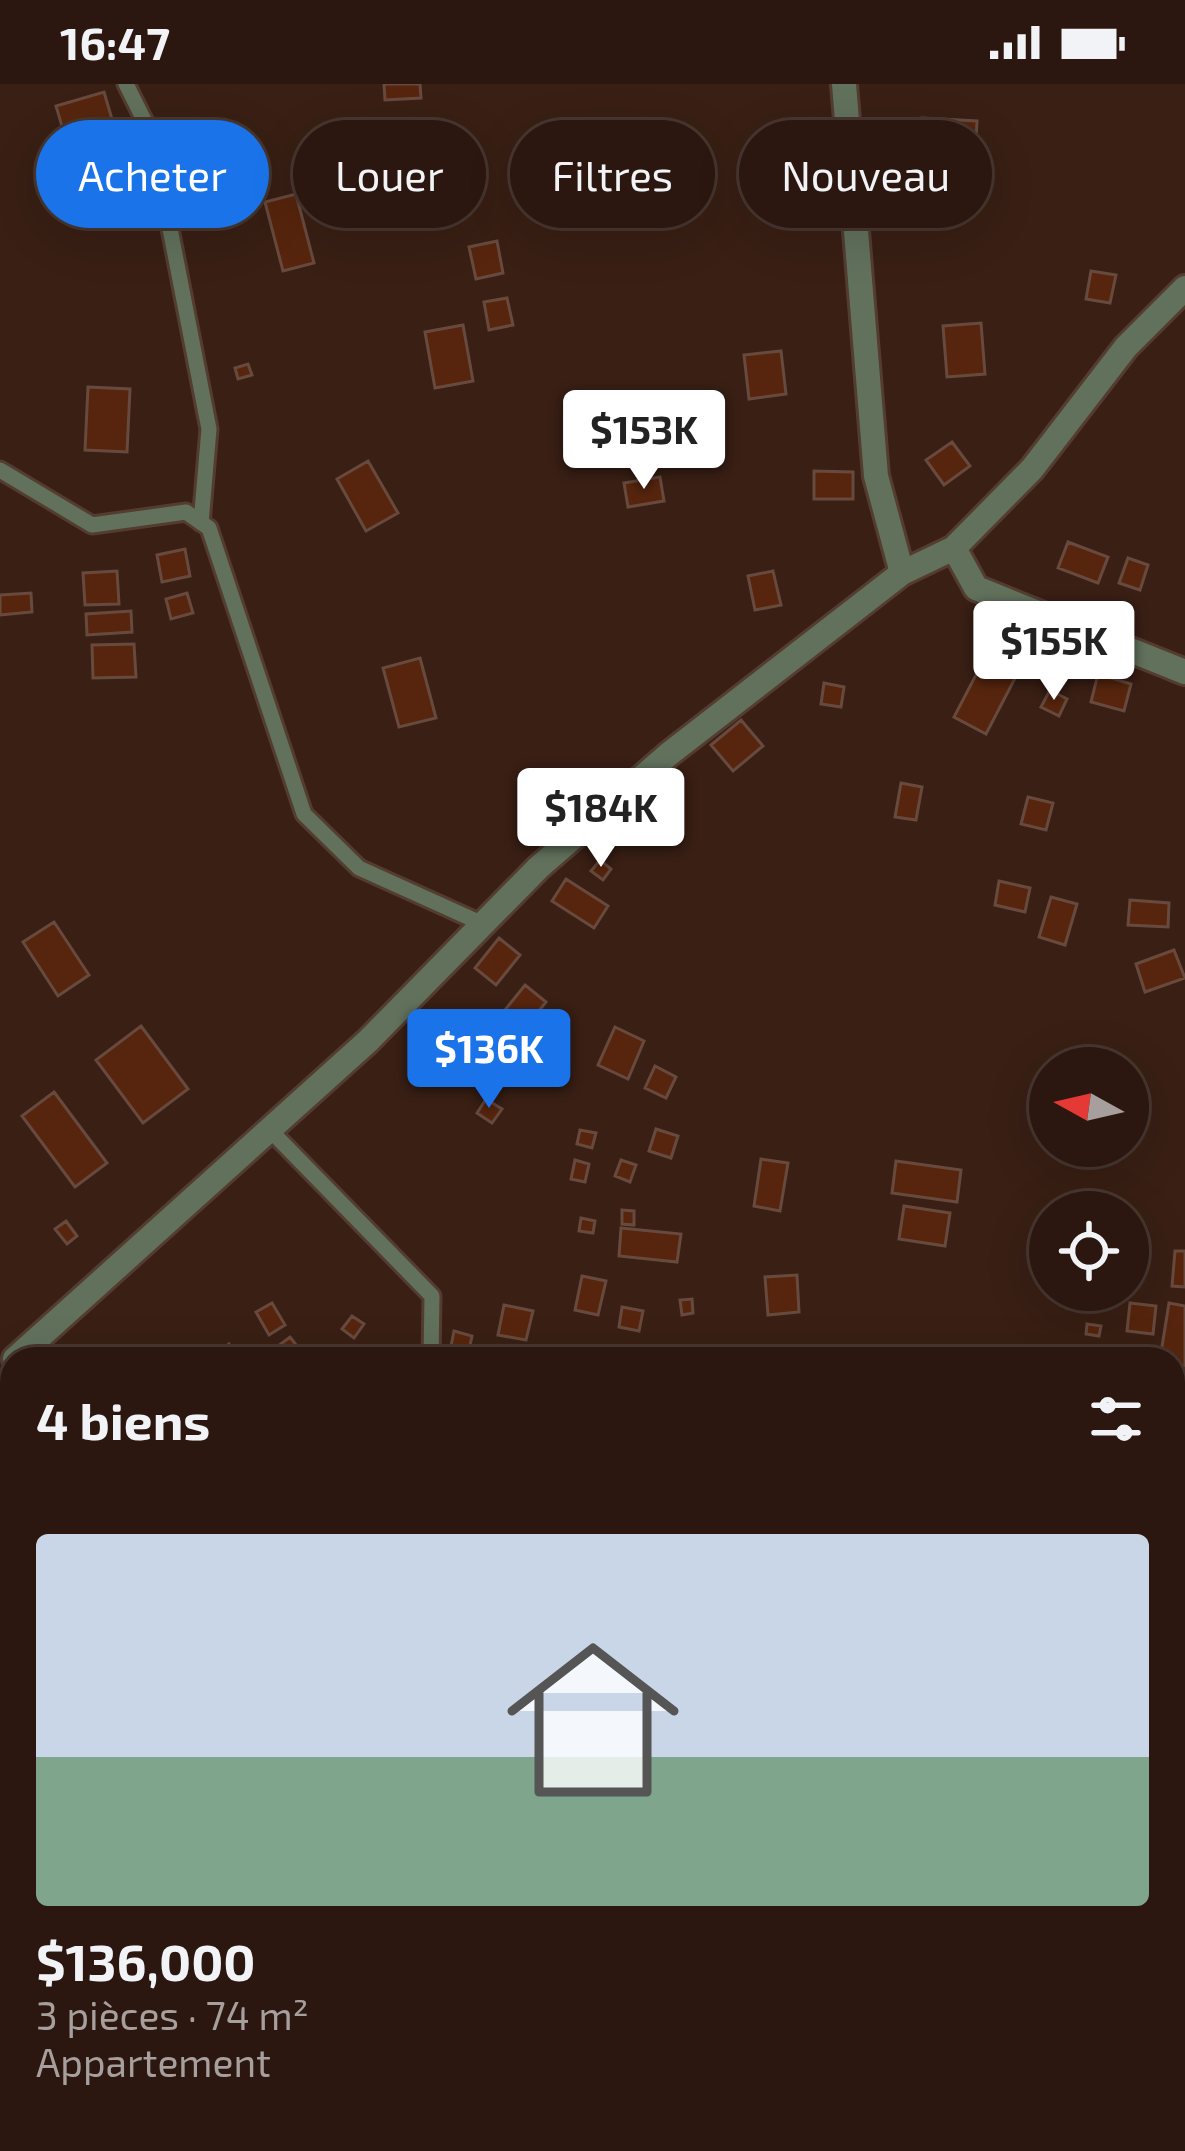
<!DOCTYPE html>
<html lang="fr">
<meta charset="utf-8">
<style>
:root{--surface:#2b170f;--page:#37241d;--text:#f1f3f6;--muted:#a69f9e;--line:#47362f;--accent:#1a73e8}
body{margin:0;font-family:"Exo 2",sans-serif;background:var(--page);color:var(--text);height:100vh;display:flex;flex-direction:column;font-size:45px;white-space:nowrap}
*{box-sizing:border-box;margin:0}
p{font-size:39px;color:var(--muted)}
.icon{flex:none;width:66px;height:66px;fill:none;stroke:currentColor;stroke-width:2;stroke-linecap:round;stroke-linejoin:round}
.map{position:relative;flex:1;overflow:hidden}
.sheet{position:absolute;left:0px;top:1263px;width:1185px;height:804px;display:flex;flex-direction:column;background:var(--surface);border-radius:36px 36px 0 0;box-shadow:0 12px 48px #0002,0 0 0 3px var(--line)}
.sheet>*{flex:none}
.hud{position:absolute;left:36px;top:36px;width:1113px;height:108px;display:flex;gap:24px}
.needle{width:78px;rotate:278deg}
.controls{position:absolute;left:1029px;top:963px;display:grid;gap:24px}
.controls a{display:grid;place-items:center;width:120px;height:120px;border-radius:50%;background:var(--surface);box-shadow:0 12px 48px #0002,0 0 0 3px var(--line);font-size:60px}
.price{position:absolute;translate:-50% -102px;padding:0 27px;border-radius:12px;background:#fff;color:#222;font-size:39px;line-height:78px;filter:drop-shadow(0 3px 6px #0008)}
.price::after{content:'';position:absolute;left:50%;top:72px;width:36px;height:27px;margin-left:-18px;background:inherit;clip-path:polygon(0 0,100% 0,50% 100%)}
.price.current{background:var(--accent);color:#fff}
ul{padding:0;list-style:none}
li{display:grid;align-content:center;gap:24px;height:636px;padding:0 36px}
li span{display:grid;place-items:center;height:372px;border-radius:12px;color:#555}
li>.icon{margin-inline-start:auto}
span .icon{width:216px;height:216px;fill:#fffc;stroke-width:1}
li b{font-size:51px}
h2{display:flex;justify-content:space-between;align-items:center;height:144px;padding:0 36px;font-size:51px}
.pill{padding:0 42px;border-radius:54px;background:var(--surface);box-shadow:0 12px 48px #0002,0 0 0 3px var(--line);font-size:42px;line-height:108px}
.pill.current{background:var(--accent);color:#fff}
.status{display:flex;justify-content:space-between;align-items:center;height:84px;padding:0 60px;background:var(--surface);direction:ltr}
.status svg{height:33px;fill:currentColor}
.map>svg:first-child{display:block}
</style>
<div class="status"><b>16:47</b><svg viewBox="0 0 49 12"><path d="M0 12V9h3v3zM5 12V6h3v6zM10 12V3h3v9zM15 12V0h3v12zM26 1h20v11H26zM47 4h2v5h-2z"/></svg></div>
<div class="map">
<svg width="1185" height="2067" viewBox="0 0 1185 2067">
<rect width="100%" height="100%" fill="#391f14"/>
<path fill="#57250d" stroke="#674a3d" stroke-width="3" d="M384 0H420L421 14 385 16Z
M104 8 114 42 66 56 56 22Z
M922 34 977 37 975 76 920 73Z
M445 63 453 104 430 108 422 67Z
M700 65 710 109 659 122 649 77Z
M296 110 314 179 283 187 265 118Z
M497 157 503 189 476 195 469 163Z
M1091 187 1116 191 1110 219 1086 215Z
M507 214 513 241 489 246 484 218Z
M981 239 985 290 947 293 943 242Z
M463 241 473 297 435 304 425 248Z
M781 267 786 310 749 315 744 271Z
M248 280 252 291 238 295 235 284Z
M88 303 130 305 127 368 85 366Z
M952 358 970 382 944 401 926 376Z
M368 377 398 429 366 447 337 395Z
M814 387 853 388V415H814Z
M660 393 664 417 628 423 624 399Z
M1068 458 1108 473 1098 499 1058 484Z
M185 465 190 492 162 498 157 471Z
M1128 474 1148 481 1140 506 1119 499Z
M117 487 119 520 85 521 83 489Z
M773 487 781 521 755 526 748 492Z
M31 509 32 528 0 531V511Z
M187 509 193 529 171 535 166 515Z
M131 527 132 548 87 551 86 530Z
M1003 539 1035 556 986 650 954 633Z
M134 560 136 593 93 594 92 561Z
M420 574 436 634 399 643 383 584Z
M1098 590 1131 600 1124 627 1091 618Z
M824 599 844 603 841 623 821 620Z
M1050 606 1067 615 1059 632 1041 623Z
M741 636 763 662 733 687 711 661Z
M901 699 922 703 916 736 895 733Z
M1028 713 1053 719 1046 746 1021 740Z
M600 776 611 785 603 796 591 787Z
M566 795 608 822 594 844 552 817Z
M999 797 1030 804 1025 828 995 821Z
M1051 813 1077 820 1065 861 1039 853Z
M1130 816 1169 819 1168 843 1128 841Z
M54 838 89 891 58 912 23 858Z
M499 854 520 871 496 901 475 884Z
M1174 866 1185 894 1145 908 1136 880Z
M525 901 546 918 522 948 501 931Z
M141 942 188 1005 143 1039 96 976Z
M615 943 644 957 628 995 598 981Z
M492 960 510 975 497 992 478 977Z
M655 982 676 993 666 1014 645 1004Z
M54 1008 107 1079 75 1103 22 1032Z
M486 1015 502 1025 492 1039 477 1029Z
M656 1045 678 1052 671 1074 649 1067Z
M580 1046 596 1049 592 1064 577 1060Z
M761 1075 788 1079 780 1127 754 1122Z
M575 1076 589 1080 585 1098 571 1095Z
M621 1076 636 1081 630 1098 615 1092Z
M896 1077 961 1086 957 1118 892 1109Z
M904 1122 950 1129 945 1162 899 1155Z
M622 1126 634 1127V1141L622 1140Z
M581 1134 595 1137 593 1149 579 1147Z
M66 1137 77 1152 67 1160 55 1145Z
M621 1144 681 1150 677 1178 619 1172Z
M1175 1167H1185V1203L1172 1202Z
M797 1191 799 1228 768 1231 765 1193Z
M582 1192 606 1197 598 1231 575 1226Z
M692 1215 693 1229 682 1231 680 1216Z
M272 1219 285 1241 269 1251 256 1228Z
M1130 1219 1156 1222 1153 1250 1127 1247Z
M1169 1219 1185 1222V1282L1160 1275Z
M504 1221 533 1227 526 1256 498 1251Z
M622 1223 643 1227 639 1247 619 1243Z
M352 1232 364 1240 354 1254 342 1245Z
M1087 1240 1101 1242 1099 1252 1086 1250Z
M454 1247 472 1252 467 1275 449 1272Z
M290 1253 303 1270 296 1275H287L278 1262Z
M229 1260 239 1275H195L208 1265 214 1272Z
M1185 1393V1425H1174L1173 1394Z"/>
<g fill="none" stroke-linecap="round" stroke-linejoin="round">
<defs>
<path id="service" d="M126 0 152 52 209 345 201 439
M0 386 92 441 186 428 209 444 304 730 359 784 483 840
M270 1046 432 1212 431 1275"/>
<path id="minor" d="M844 0 876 392 902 489
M954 464 976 504 1185 588
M15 1275 368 957 538 784 669 670 902 489 954 464 1032 385 1126 263 1185 204"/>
</defs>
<use href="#service" stroke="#543c31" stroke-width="21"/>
<use href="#minor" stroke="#543c31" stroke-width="30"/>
<use href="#service" stroke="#61715c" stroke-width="15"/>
<use href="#minor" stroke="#61715c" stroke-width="24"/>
</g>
</svg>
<div class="controls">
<a><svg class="needle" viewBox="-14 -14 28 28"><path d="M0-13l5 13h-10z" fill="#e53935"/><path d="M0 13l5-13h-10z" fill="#a69f9e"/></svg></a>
<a><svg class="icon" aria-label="locate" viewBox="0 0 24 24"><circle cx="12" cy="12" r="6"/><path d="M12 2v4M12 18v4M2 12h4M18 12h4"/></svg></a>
</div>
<b class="price" style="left:644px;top:408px">$153K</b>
<b class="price" style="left:1054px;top:619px">$155K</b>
<b class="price" style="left:601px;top:786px">$184K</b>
<b class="price current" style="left:489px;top:1027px">$136K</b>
<div class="hud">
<a class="pill current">Acheter</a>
<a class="pill">Louer</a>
<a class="pill">Filtres</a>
<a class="pill">Nouveau</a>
</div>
<section class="sheet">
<h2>4 biens<svg class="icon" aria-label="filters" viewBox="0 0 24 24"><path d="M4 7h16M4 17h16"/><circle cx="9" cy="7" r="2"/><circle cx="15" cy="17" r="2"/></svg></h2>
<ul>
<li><span style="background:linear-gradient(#c9d6e8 60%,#7fa58c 0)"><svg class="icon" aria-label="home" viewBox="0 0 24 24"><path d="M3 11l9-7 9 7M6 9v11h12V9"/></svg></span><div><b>$136,000</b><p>3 pièces · 74 m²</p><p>Appartement</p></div></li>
</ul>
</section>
</div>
